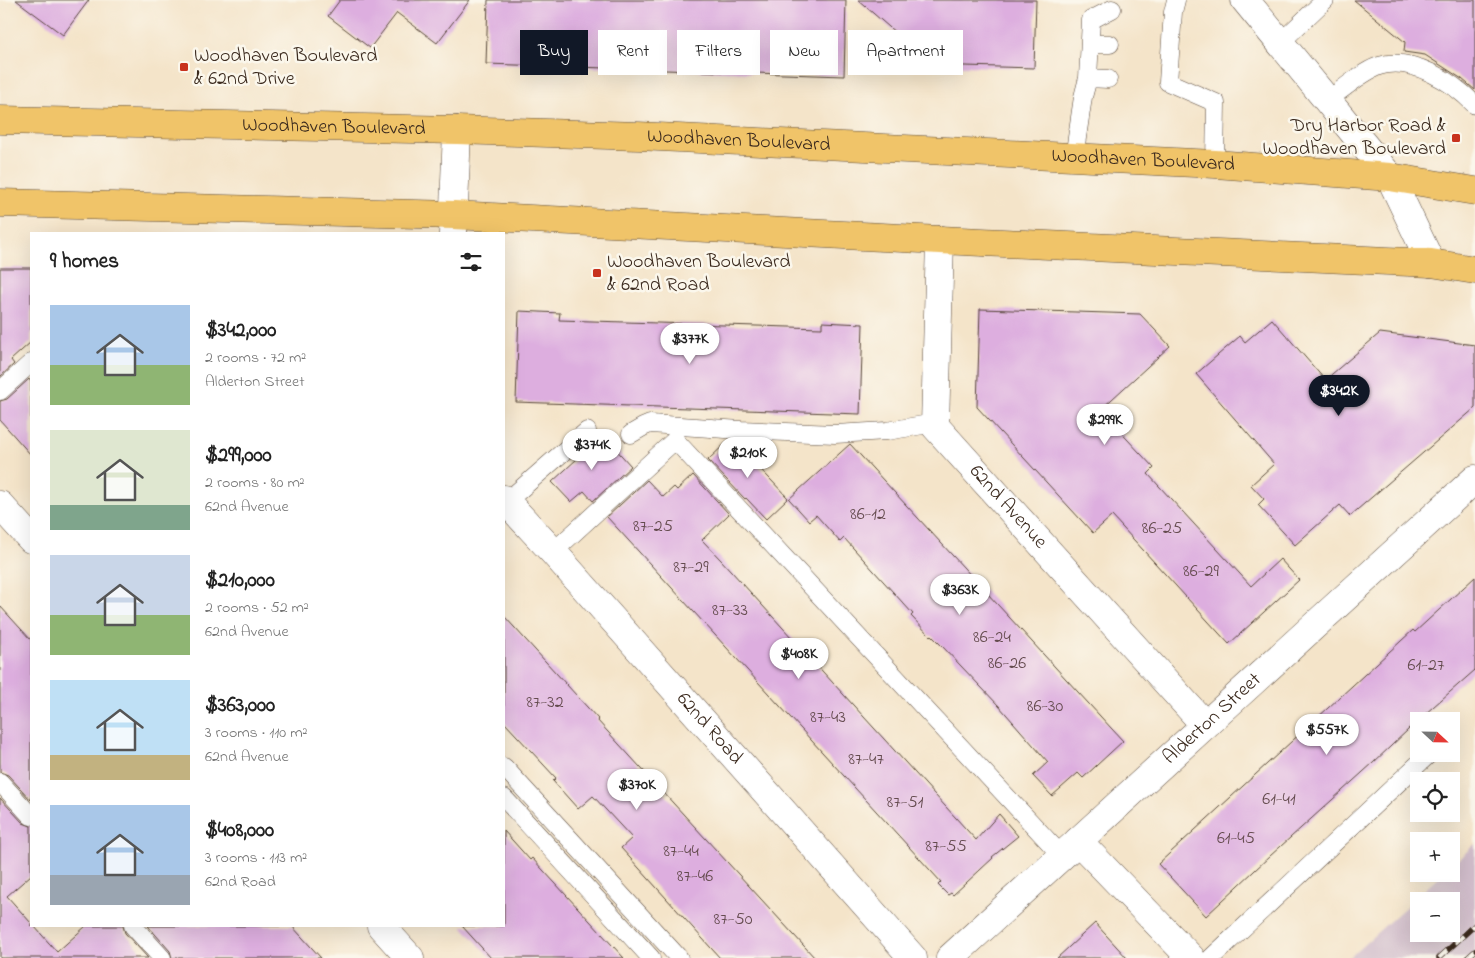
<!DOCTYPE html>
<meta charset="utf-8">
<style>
:root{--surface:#fff;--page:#f2f2f2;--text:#222;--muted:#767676;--accent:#111827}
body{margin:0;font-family:"Indie Flower",sans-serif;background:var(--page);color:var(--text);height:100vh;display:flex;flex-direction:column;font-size:19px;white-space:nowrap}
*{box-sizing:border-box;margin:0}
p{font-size:16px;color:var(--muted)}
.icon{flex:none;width:28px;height:28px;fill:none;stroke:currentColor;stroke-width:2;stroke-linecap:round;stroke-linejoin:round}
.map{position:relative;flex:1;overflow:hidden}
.details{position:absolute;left:30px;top:232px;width:475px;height:695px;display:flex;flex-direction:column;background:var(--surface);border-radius:0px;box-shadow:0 5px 20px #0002}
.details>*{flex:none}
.guide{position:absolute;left:520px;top:30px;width:475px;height:45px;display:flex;gap:10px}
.needle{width:32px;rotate:112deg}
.fabs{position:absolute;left:1410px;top:712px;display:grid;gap:10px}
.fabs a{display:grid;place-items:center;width:50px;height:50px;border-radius:0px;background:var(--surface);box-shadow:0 5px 20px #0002;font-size:25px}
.price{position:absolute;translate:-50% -42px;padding:0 11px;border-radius:18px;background:#fff;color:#222;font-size:16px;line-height:32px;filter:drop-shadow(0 1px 2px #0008)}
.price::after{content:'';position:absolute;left:50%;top:30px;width:15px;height:11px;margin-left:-8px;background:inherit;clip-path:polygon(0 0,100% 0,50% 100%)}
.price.selected{background:var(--accent);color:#fff}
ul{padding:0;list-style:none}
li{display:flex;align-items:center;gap:15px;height:125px;padding:0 20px}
li span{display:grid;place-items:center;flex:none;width:140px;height:100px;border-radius:0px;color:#555}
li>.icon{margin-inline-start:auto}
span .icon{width:60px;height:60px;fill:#fffc;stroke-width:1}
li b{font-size:21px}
h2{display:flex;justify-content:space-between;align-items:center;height:60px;padding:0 20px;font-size:21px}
.tag{padding:0 18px;border-radius:0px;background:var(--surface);box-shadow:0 5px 20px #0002;font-size:18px;line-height:45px}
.tag.selected{background:var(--accent);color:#fff}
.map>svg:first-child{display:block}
</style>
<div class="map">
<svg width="1475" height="958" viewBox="0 0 1475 958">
<rect width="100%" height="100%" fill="#fbf7ec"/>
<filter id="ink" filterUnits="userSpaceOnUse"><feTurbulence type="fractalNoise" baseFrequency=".02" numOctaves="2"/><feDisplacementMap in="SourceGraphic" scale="10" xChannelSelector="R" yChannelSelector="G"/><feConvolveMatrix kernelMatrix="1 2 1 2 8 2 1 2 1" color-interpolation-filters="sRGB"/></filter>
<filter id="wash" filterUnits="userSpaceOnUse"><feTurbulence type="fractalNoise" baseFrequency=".0096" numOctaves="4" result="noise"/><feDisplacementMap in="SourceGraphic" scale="20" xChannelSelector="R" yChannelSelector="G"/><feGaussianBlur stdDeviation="1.12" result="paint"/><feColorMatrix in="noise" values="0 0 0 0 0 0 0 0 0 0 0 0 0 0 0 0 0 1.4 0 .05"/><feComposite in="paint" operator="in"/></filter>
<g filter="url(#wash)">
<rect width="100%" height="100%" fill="#f4e4c9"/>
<path fill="#d1bdcb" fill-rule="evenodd" d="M1475 844V958H1349L1442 874H1451V866ZM1419 901H1451V934H1419Z"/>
<g id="blocks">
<path fill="#ddaedf" d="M16 0H89L63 35Z
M340 0H470L437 43 397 13 370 48 328 16Z
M488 0H846L844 76 486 64Z
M858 0H1036L1034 68 896 64 897 34Z
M1354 0H1475V90L1462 79 1425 55 1404 52 1405 42Z
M0 268H31V342L11 360 14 364 0 377Z
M980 309 1140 314 1170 346 1100 410 1154 468 1148 474 1251 586 1280 559 1299 580 1229 644 1112 516 1093 533 977 407Z
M519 311 560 313 559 320 822 328V322L863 324 860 414 516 402Z
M1272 319 1325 380 1380 333 1475 345V408L1350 516 1340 505 1295 545 1258 505 1264 499 1251 485 1274 464 1196 374 1240 336 1245 342Z
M29 379 31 382V455L0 420V401L7 399Z
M603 435 631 466 593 501 584 491 571 502 552 482Z
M729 440H733L788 498 766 519 746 498 745 499 708 460Z
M850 444 1123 741 1083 778 1078 773 1052 796 1033 776 1048 762 999 706 942 646 931 635 930 636 911 616 913 614 844 538 840 542 816 515 809 521 789 499Z
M693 475 729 514 702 540 721 560 976 840 999 814 1018 836 992 857 993 858 953 895 951 893 948 895 938 885 941 882 607 517 647 480 663 497 674 487 677 490Z
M1475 577V670L1408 729H1409L1373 763 1270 856 1206 916 1158 864 1413 630 1415 632Z
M0 606 31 640V800L8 775 0 772Z
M504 616 598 719 597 720 815 958H720L621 848 632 838 593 796 578 809 553 781 556 778 504 722Z
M0 798 23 823 31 826V875L7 896 31 923V926H34L57 952 86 926H123L125 933 148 958H0Z
M504 831 530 860 532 858 624 958H491L462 926H504Z
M1095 923 1127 958H1057Z
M148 926H292L321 958H172L170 951Z"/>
</g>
</g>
<g filter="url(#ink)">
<use href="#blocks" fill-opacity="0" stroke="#574638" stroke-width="1"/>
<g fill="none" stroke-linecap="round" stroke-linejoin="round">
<defs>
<path id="lane" d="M1176 0 1173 12 1168 82 1216 103 1215 164
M1281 42 1325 0
M1090 44H1110
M1088 78 1108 79
M1328 100C1343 89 1362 72 1379 66 1412 55 1454 83 1475 105
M1074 158 1083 97 1088 78 1091 20 1112 9
M0 391 31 363
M631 434 643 427 650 424 741 430 835 434 887 431 935 423
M506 502 587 431
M553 552 675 440 1062 856
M504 767 679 958
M0 782 31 816
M504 798 651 958
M133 926 162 958
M1211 958 1429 754"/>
<g id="street">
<path d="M1245 0 1390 177 1431 263"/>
<path d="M453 234 457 130"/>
<path id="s1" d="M940 240 935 426 1205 725"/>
<path id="s2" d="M504 499 553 552 913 958"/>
<path d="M0 505 31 539"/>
<path d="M1078 841 1191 958"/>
<path d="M381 926 410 958"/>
<path id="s3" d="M950 958 1475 479"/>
</g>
<g id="primary">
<path id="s4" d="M0 120 457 130 638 136 1215 164 1390 177 1475 191"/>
<path d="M0 203 454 215 940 240 1431 263 1475 270"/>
</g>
</defs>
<use href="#lane" stroke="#574638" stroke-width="19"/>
<use href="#street" stroke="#574638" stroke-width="29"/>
<use href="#primary" stroke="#574638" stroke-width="29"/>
<use href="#lane" stroke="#fff" stroke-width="18"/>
<use href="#street" stroke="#fff" stroke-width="28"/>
<use href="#primary" stroke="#f0c469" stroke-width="28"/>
<defs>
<path id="rail" d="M1439 958 1475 925
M1467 958 1475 951"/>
</defs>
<use href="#rail" stroke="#3b2a1e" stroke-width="5.5"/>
<use href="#rail" stroke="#fbf7ec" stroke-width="4" stroke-dasharray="11" stroke-linecap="butt"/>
</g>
</g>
<g fill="#c8321e" stroke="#fbf7ec" stroke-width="2">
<rect x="179" y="62" width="10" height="10" rx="2.5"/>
<rect x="1451" y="133" width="10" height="10" rx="2.5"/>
<rect x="592" y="268" width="10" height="10" rx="2.5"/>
</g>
<g text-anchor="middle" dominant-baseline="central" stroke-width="5" stroke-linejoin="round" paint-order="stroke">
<g font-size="18" fill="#644b4e">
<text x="868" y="515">86-12</text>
<text x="653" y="527">87-25</text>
<text x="1162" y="529">86-25</text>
<text x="691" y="568">87-29</text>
<text x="1201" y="572">86-29</text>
<text x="730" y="611">87-33</text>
<text x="992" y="638">86-24</text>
<text x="1007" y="664">86-26</text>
<text x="1426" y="666">61-27</text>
<text x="545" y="703">87-32</text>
<text x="1045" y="707">86-30</text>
<text x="828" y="718">87-43</text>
<text x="866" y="760">87-47</text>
<text x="1279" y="800">61-41</text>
<text x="905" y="803">87-51</text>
<text x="1236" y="839">61-45</text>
<text x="946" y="847">87-55</text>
<text x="681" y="852">87-44</text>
<text x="695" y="877">87-46</text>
<text x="733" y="920">87-50</text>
</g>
<g font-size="20" fill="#3b2a1e" stroke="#fbf7ec" text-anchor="start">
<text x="194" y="56">Woodhaven Boulevard<tspan x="194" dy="23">&amp; 62nd Drive</tspan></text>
<text x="1446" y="126" text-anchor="end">Dry Harbor Road &amp;<tspan x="1446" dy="23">Woodhaven Boulevard</tspan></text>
<text x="607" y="262">Woodhaven Boulevard<tspan x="607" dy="23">&amp; 62nd Road</tspan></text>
</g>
<g font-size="20" fill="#3b2a1e" stroke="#fbf7ec">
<text stroke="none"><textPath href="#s4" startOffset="334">Woodhaven Boulevard</textPath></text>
<text stroke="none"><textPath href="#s4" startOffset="739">Woodhaven Boulevard</textPath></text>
<text stroke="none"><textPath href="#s4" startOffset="1144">Woodhaven Boulevard</textPath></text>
<text stroke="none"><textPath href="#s1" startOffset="295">62nd Avenue</textPath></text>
<text stroke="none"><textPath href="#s3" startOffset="355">Alderton Street</textPath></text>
<text stroke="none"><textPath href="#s2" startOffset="308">62nd Road</textPath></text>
</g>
</g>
</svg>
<div class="fabs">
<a><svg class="needle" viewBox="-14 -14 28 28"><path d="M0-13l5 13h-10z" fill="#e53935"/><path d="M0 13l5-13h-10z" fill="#767676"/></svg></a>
<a><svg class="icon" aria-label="locate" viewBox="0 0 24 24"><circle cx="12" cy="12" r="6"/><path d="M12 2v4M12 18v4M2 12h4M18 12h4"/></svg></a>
<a>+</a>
<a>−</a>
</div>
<b class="price" style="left:690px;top:365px">$377K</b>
<b class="price selected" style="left:1339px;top:417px">$342K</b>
<b class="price" style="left:1105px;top:446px">$299K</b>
<b class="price" style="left:592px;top:471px">$374K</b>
<b class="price" style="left:748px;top:479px">$210K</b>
<b class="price" style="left:960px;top:616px">$363K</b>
<b class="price" style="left:799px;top:680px">$408K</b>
<b class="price" style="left:1327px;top:756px">$557K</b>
<b class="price" style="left:637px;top:811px">$370K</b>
<div class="guide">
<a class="tag selected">Buy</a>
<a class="tag">Rent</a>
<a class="tag">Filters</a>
<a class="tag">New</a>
<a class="tag">Apartment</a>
</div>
<section class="details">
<h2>9 homes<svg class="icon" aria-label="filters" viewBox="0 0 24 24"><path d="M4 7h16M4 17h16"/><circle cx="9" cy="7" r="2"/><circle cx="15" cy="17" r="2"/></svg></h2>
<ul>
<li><span style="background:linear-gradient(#a9c7e8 60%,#8fb573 0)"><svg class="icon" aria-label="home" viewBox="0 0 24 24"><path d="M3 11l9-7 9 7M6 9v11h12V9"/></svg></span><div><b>$342,000</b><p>2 rooms · 72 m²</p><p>Alderton Street</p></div></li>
<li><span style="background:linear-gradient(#dfe7d0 75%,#7fa58c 0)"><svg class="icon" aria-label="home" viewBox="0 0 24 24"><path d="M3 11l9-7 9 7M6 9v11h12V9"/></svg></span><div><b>$299,000</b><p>2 rooms · 80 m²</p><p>62nd Avenue</p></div></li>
<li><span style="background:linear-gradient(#c9d6e8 60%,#8fb573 0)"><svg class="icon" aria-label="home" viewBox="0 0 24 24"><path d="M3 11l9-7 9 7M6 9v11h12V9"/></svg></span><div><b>$210,000</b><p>2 rooms · 52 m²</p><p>62nd Avenue</p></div></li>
<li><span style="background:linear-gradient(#bfe0f5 75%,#c2b280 0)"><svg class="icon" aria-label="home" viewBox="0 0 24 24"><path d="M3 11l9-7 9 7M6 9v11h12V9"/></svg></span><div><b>$363,000</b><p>3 rooms · 110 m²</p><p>62nd Avenue</p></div></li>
<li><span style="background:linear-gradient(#a9c7e8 70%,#9aa5b1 0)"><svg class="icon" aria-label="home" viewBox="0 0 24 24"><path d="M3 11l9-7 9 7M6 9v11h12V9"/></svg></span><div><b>$408,000</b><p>3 rooms · 113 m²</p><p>62nd Road</p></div></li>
</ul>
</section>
</div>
